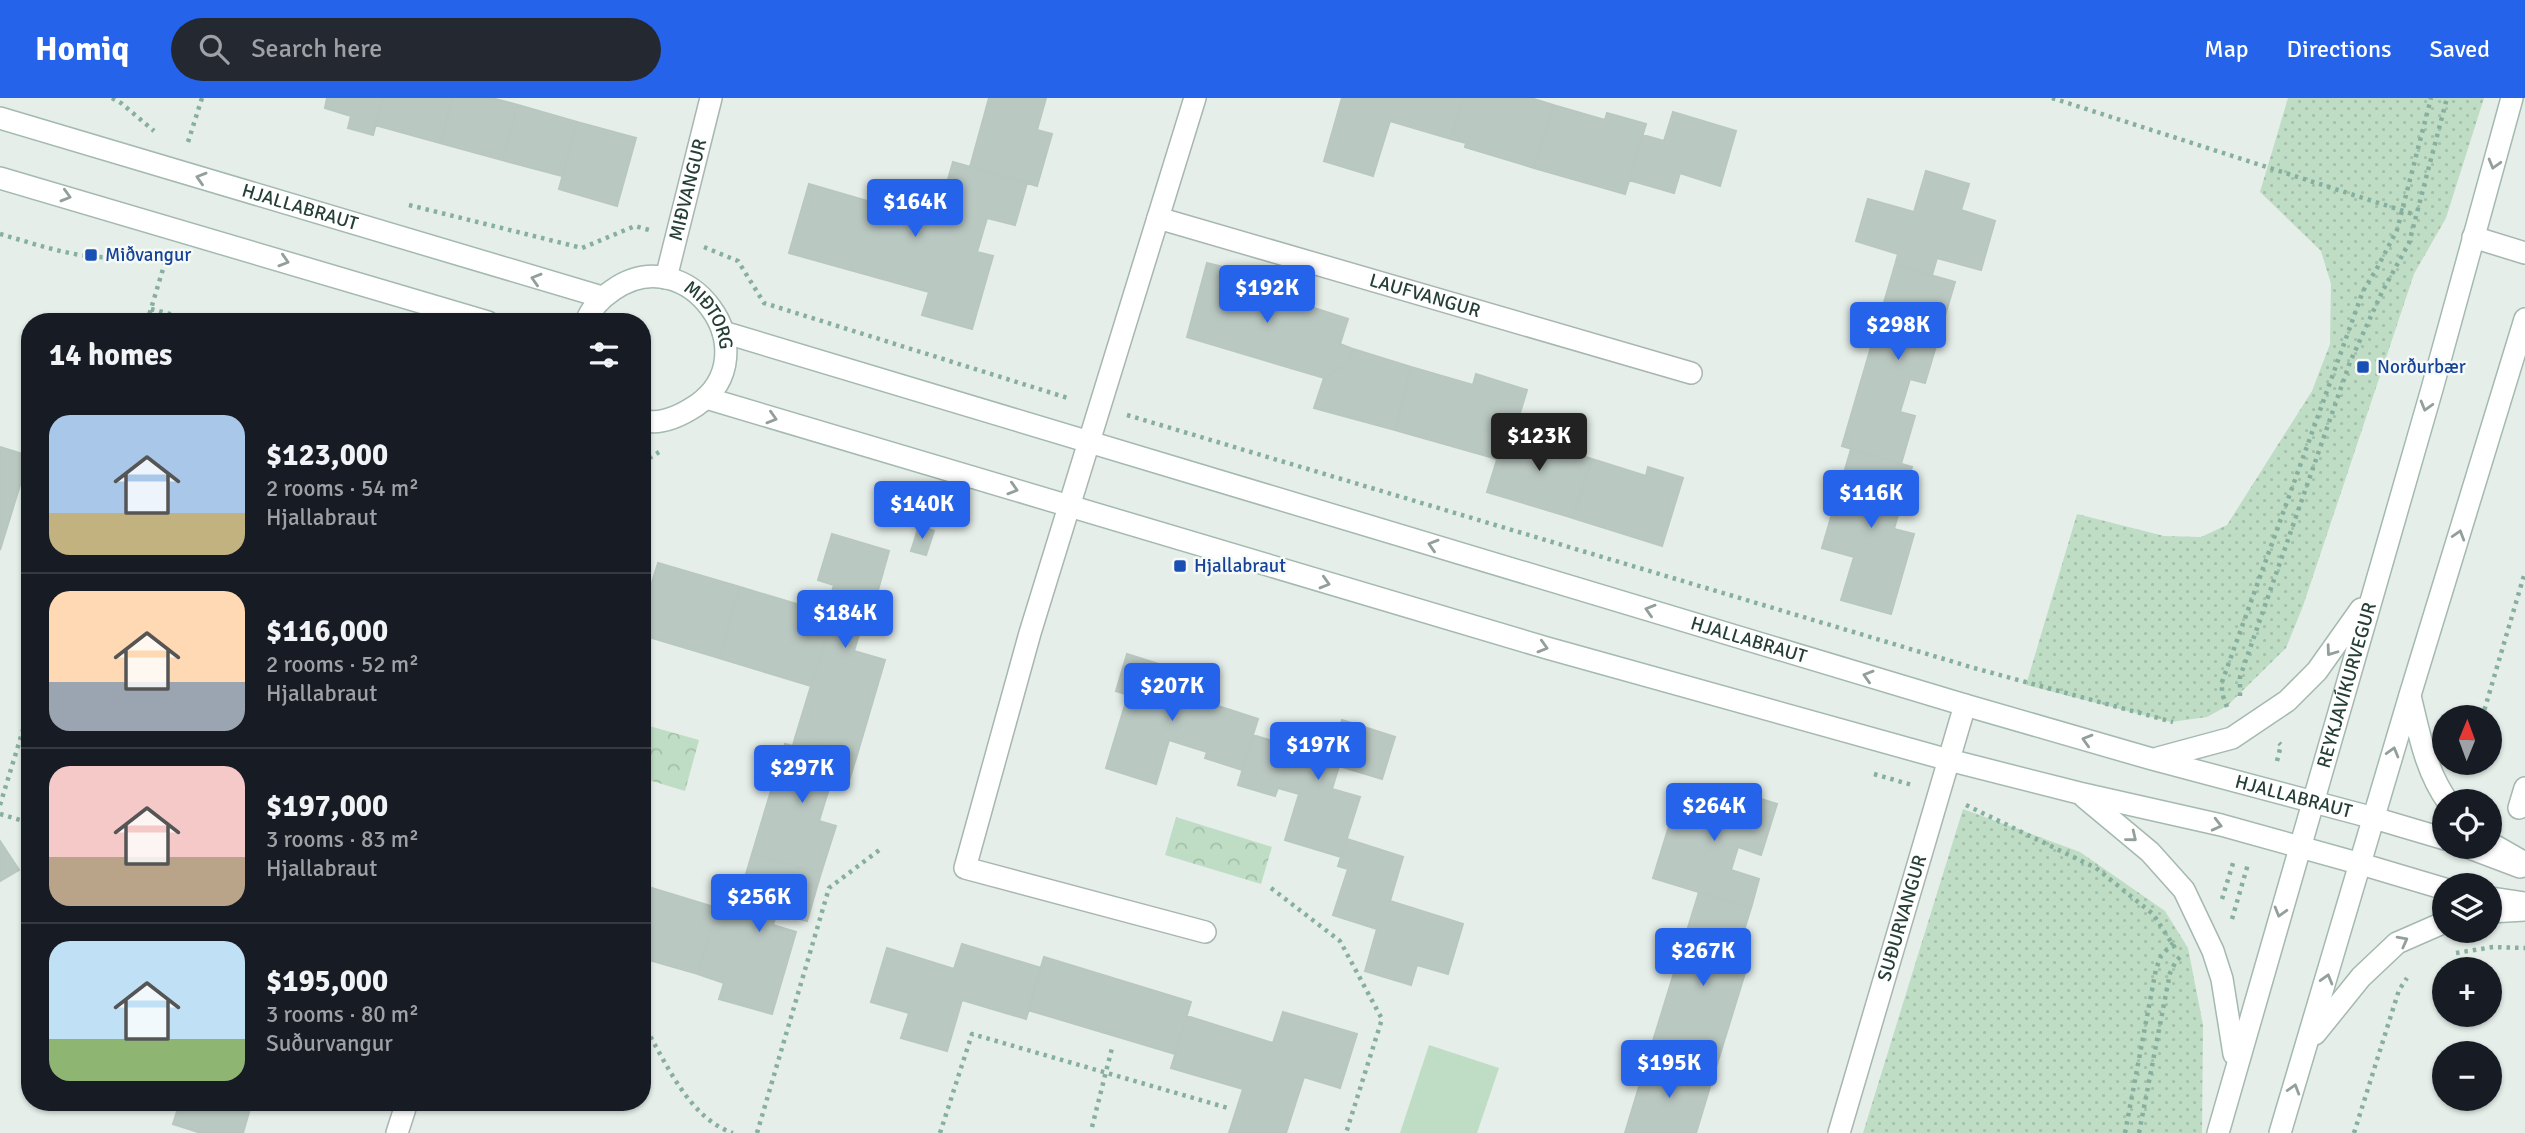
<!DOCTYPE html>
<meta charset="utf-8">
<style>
:root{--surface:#171b24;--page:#242831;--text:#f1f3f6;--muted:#9ea1a6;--line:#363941;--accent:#2563eb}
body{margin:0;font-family:Signika,sans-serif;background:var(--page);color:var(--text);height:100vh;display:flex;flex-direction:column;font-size:26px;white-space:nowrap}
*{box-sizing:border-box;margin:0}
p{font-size:23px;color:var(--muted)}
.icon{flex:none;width:38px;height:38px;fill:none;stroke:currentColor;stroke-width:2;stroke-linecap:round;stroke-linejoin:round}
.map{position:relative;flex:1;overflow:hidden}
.sheet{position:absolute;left:21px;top:215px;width:630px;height:798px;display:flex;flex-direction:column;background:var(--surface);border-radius:28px;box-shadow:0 2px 5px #0004}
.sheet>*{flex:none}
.needle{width:46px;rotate:1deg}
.tools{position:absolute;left:2432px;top:607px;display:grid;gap:14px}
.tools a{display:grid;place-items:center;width:70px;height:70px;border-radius:50%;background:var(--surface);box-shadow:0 2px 5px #0004;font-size:35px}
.price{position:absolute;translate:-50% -60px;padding:0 16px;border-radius:7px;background:var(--accent);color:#fff;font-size:23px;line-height:46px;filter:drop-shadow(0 2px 4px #0008)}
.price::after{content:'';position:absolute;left:50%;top:42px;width:21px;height:16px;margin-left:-10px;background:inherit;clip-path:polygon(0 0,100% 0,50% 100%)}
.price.on{background:#222;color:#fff}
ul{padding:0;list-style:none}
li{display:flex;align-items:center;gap:21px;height:175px;padding:0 28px}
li+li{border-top:2px solid var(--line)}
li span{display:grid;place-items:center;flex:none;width:196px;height:140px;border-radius:21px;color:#555}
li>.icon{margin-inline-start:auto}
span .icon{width:84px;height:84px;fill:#fffc;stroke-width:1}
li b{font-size:30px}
h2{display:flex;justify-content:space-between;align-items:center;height:84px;padding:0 28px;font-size:30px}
header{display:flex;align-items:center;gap:42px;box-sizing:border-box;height:98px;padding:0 35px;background:var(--accent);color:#fff}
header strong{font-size:33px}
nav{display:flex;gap:38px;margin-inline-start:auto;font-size:24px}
.search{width:490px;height:63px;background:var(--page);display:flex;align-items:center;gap:18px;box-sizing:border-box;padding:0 24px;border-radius:38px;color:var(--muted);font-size:26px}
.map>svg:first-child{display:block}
</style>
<header>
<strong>Homiq</strong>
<div class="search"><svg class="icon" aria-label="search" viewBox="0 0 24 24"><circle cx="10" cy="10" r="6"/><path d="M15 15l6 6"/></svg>Search here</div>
<nav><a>Map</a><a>Directions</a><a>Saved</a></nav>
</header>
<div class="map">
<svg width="2525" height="1035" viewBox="0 0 2525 1035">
<defs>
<pattern id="grass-dots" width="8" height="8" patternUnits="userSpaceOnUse" patternTransform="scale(1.75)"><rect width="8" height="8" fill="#bfddc5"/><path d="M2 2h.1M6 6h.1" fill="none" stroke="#a4bfaa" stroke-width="1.8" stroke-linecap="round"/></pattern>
<pattern id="forest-crowns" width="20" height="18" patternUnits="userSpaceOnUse" patternTransform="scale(1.75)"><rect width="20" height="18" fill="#bfddc5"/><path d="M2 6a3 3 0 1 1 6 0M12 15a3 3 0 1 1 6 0" fill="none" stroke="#a4bfaa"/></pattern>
</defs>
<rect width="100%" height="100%" fill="#e5eee9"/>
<path fill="url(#grass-dots)" d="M2288 0H2484L2446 120 2414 176 2303 508 2286 550 2227 608 2207 619 2171 624 2026 587 2077 416 2164 438 2201 439 2227 427 2312 293 2330 246 2331 186 2321 153 2260 94Z
M1963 711 2080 754 2165 813 2188 850 2203 927 2202 1035H1863Z"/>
<path fill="url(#forest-crowns)" d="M642 626 699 642 685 693 642 680Z
M1176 719 1272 749 1261 786 1165 757Z"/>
<path fill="#bfddc5" d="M1429 947 1499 970 1477 1035H1400Z"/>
<path fill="#bac8c2" stroke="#b8c7bf" stroke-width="2" d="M327 0H383L373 37 348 30 351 18 325 10Z
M383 0H453L440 45 375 27Z
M453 0H492L518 7 502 62 440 45Z
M989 0H1046L1037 32 1052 36 1037 88 970 69Z
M1342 0H1463L1451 41 1390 23 1373 78 1324 63Z
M1463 0H1531L1553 7 1534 70 1465 49 1466 45 1451 41Z
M518 7 577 24 562 78 502 62Z
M1553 7 1605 22 1607 15 1646 26 1625 96 1534 70Z
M1673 14 1736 33 1720 88 1680 75 1674 95 1629 82 1643 37 1664 43Z
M577 24 636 40 617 108 559 91Z
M953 64 1027 85 1015 127 987 120 977 154 993 158 972 231 922 217 929 194 789 155 809 86 936 123Z
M1926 73 1969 86 1961 112 1995 123 1981 172 1937 160 1932 177 1895 167 1898 156 1856 143 1868 101 1914 114Z
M1207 165 1259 178 1255 191 1348 221 1340 246 1353 251 1348 265 1324 280 1187 239Z
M1895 167 1955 184 1925 285 1910 281 1900 314 1915 318 1901 366 1842 348Z
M1353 251 1411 269 1395 332 1314 310 1324 280 1348 265Z
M1411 269 1473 287 1476 276 1527 292 1516 328 1508 326 1497 361 1395 332Z
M1508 326 1546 337 1543 346 1592 361 1573 420 1487 394Z
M0 349 29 358 0 452Z
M1851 351 1912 369 1894 431 1914 436 1891 516 1841 502 1854 459 1822 450Z
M1592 361 1646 378 1648 369 1683 380 1662 448 1573 420Z
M919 428 934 433 926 457 911 453Z
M832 436 889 453 871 517 857 513 852 530 860 533 854 553 885 562 857 657 795 640 836 506 829 503 834 487 818 482Z
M658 465 740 489 719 560 642 537V517Z
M740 489 833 517 811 588 719 560Z
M1127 556 1187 575 1181 596 1258 621 1242 672 1205 660 1207 654 1169 642 1156 686 1106 670 1128 597 1116 593Z
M1342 622 1395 639 1382 681 1339 668 1332 691 1360 699 1341 759 1285 742 1299 696 1278 690 1275 698 1238 687 1253 637 1330 661Z
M795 640 857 657 847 689 831 684 819 723 836 728 821 775 752 756 785 646 793 648Z
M1719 688 1777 706 1761 757 1738 749 1731 772 1759 781 1751 810 1653 780 1681 689 1716 700Z
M1347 741 1403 759 1390 803 1463 826 1448 876 1417 867 1411 887 1365 873 1377 831 1333 817 1348 771 1338 768Z
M0 743 19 772 0 783Z
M752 756 821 775 807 823 777 814 773 827 796 834 772 916 719 901 724 885 698 876 717 810 752 820 756 808 738 803Z
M642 787 717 810 698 876 642 860Z
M1699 794 1751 810 1737 855 1750 859 1713 979 1648 959Z
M962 846 1041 870 1026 921 962 902 947 953 901 940 909 915 871 904 887 850 954 871Z
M1044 859 1191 904 1175 956 1028 912Z
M1283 914 1357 936 1340 990 1304 979 1286 1035H1229L1243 991 1171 970 1187 918 1273 945Z
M1648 959 1713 979 1696 1035H1625Z
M161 1004H252L243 1035H201L173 1026 178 1010Z"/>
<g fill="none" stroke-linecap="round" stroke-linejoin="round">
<defs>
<g id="minor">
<path d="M1195 0 1030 535 965 770 1205 834"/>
<path id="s1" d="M1158 120 1691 275"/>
<path d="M2473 139 2525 155"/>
<path id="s2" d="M666 180 711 0"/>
<path d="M2519 710 2525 690"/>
<path d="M397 1035 407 1004"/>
<path id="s3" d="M1839 1035 1965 607"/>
</g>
<path id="tertiary" d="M2374 720 2445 741
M2467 749 2520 769
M2361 766 2445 791
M2490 800 2525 805"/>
<g id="secondary">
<path id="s4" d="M0 20 602 199"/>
<path d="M0 80 488 224"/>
<path id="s5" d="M586 224C591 210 601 200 613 192 688 139 771 255 697 307 682 317 661 328 642 322"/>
<path id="s6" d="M723 234 1965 607 2152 661 2374 720"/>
<path d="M706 300 1547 550 1949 662 2079 695 2221 727 2361 766"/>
<path d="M2410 598C2419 634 2425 672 2448 704"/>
<path d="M2158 660 2232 640 2287 603 2317 573 2361 511"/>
<path d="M2084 699 2150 754 2184 792 2213 853 2222 881 2234 956"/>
<path d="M2490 745 2525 765"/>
<path d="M2490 814 2525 812"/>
<path d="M2315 936 2361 879 2397 845 2445 824"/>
<path id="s7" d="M2218 1035 2432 291 2512 0"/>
<path d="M2280 1035 2410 597 2525 221"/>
</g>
</defs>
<use href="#minor" stroke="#a8b6b0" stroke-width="24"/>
<use href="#tertiary" stroke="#a8b6b0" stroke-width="24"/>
<use href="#secondary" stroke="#a4b9b0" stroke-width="24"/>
<path stroke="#87af9f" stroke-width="4.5" stroke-dasharray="3.5 5" stroke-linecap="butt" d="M112 0 121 5 154 33
M2052 0 2416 117
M188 44 202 0
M409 107 582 150 635 128 649 132
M0 136C46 149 95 168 143 155
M704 149 738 163 764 205 1071 301
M151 211 193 222
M147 224 166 161
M1127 317 1974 570 2173 624
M642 365 659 354
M2240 598V579L2350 264 2382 194 2409 145 2447 0
M2227 609 2222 595V584L2363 193 2376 172 2397 132 2431 0
M2482 620 2525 474
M2277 663 2281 647 2279 645
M1874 676 1912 687
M0 707 30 609
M1966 707 2096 770 2153 816 2175 850
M0 716 30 725
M1271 790 1340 843 1382 921 1346 1035
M2222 801 2234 762
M2232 821 2248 766
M2456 855 2493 849 2525 850
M642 924C665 962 688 1020 733 1035
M1092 1029 1112 950
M757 1035 829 790 882 750
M940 1035 972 936 1228 1010
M2125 1035 2156 871 2161 858 2173 845
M2139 1035 2170 875 2176 863 2183 856
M2354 1035 2399 892 2407 880"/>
<use href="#minor" stroke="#fff" stroke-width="21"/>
<use href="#tertiary" stroke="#fff" stroke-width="21"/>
<use href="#secondary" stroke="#fff" stroke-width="21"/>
</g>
<defs><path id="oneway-chevron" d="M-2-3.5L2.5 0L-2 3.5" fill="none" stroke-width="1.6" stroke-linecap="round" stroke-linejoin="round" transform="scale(1.75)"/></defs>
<g stroke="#929f9a">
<use href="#oneway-chevron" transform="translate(2494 66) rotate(106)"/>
<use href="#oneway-chevron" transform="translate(201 80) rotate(-163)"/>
<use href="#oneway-chevron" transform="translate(66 98) rotate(16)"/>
<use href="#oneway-chevron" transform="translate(284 163) rotate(17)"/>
<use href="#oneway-chevron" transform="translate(536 181) rotate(-163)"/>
<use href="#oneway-chevron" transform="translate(2426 308) rotate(106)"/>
<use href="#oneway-chevron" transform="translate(772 320) rotate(17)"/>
<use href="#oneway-chevron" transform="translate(1013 391) rotate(17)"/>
<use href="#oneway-chevron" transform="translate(2459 437) rotate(-73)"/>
<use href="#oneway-chevron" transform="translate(1433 447) rotate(-163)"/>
<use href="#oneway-chevron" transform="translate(1325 485) rotate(16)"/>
<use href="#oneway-chevron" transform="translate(1650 512) rotate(-163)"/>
<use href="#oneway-chevron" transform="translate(1543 549) rotate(16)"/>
<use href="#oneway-chevron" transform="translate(2331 553) rotate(126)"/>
<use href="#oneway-chevron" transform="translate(1868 578) rotate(-163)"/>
<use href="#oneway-chevron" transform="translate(2087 642) rotate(-164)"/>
<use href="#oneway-chevron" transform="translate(2393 654) rotate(-74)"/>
<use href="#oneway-chevron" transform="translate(2217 727) rotate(14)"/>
<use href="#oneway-chevron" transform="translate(2132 739) rotate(39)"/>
<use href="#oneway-chevron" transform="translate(2280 814) rotate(106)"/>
<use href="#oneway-chevron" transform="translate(2403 843) rotate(-28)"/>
<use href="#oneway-chevron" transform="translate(2327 881) rotate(-74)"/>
<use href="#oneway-chevron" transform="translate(2294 991) rotate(-73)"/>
</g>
<g fill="#1a4fb4" stroke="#f6faf7" stroke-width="2.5">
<rect x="84" y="150" width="14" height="14" rx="3.5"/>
<rect x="2356" y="262" width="14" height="14" rx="3.5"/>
<rect x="1173" y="461" width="14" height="14" rx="3.5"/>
</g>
<g text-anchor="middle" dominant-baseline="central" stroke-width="5" stroke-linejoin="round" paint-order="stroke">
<g font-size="19" fill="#253f36" stroke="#f6faf7">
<text stroke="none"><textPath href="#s2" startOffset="91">MIÐVANGUR</textPath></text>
<text stroke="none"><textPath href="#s4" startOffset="313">HJALLABRAUT</textPath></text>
<text stroke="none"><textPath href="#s1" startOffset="278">LAUFVANGUR</textPath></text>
<text stroke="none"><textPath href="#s5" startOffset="159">MIÐTORG</textPath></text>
<text stroke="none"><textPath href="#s6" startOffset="1071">HJALLABRAUT</textPath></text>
<text stroke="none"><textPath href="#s7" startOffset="466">REYKJAVÍKURVEGUR</textPath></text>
<text stroke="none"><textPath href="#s6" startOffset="1638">HJALLABRAUT</textPath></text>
<text stroke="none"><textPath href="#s3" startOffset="224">SUÐURVANGUR</textPath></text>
</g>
<g font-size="19" fill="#164399" stroke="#f6faf7" text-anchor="start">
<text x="105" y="157">Miðvangur</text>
<text x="2377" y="269">Norðurbær</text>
<text x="1194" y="468">Hjallabraut</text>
</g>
</g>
</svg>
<div class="tools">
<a><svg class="needle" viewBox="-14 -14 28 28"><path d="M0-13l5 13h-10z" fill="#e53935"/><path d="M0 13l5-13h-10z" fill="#9ea1a6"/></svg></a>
<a><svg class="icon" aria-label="locate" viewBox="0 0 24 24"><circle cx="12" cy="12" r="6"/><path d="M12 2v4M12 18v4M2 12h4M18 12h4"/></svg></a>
<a><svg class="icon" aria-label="layers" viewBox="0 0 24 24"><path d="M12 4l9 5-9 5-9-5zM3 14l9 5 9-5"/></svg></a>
<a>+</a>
<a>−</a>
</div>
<b class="price" style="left:915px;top:141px">$164K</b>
<b class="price" style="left:1267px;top:227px">$192K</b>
<b class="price" style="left:1898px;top:264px">$298K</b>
<b class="price on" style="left:1539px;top:375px">$123K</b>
<b class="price" style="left:1871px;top:432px">$116K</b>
<b class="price" style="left:922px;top:443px">$140K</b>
<b class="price" style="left:845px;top:552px">$184K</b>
<b class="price" style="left:1172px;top:625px">$207K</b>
<b class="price" style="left:1318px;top:684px">$197K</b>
<b class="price" style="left:802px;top:707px">$297K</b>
<b class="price" style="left:1714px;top:745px">$264K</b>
<b class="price" style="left:759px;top:836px">$256K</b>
<b class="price" style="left:1703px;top:890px">$267K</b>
<b class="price" style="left:1669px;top:1002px">$195K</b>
<section class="sheet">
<h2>14 homes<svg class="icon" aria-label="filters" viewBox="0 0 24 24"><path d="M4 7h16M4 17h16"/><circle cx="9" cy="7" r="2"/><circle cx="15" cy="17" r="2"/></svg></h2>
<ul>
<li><span style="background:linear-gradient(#a9c7e8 70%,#c2b280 0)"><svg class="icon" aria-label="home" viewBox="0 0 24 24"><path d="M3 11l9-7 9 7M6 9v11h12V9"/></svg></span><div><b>$123,000</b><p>2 rooms · 54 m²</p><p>Hjallabraut</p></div></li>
<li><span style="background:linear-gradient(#ffd9b3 65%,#9aa5b1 0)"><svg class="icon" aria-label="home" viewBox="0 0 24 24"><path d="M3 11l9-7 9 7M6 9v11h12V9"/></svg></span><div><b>$116,000</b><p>2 rooms · 52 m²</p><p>Hjallabraut</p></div></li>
<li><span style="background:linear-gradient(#f6c9c9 65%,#b9a48a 0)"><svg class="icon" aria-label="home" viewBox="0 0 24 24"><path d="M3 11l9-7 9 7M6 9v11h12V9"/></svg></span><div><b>$197,000</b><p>3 rooms · 83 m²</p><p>Hjallabraut</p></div></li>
<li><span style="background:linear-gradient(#bfe0f5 70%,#8fb573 0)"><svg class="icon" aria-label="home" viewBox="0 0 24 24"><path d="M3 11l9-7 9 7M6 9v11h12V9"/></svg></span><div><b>$195,000</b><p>3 rooms · 80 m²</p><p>Suðurvangur</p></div></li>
</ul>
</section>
</div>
